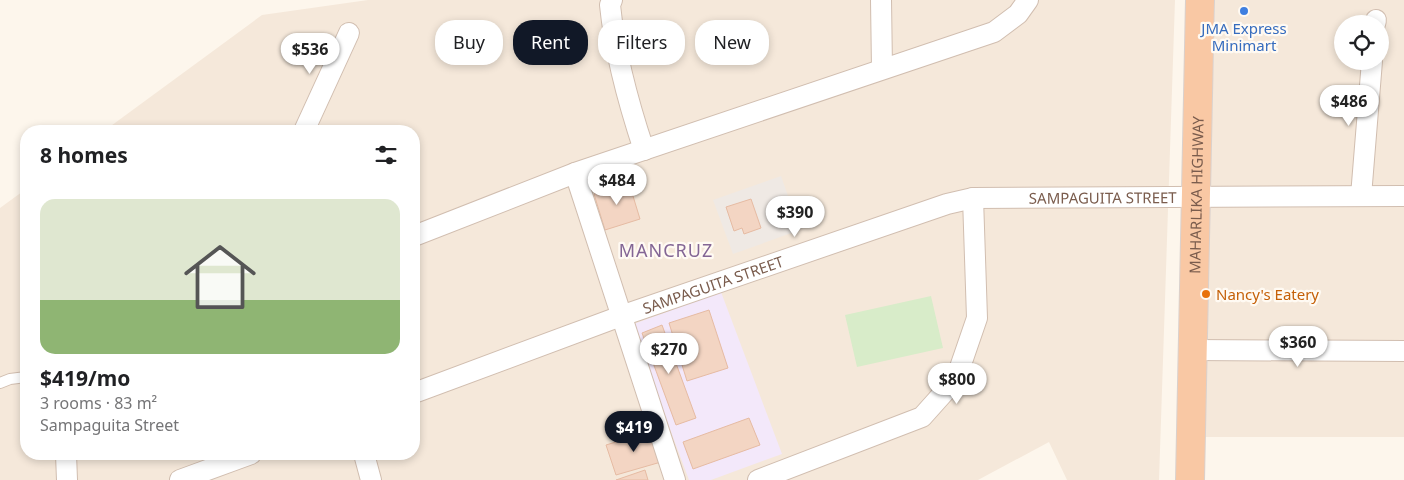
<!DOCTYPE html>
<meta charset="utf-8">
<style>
:root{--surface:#fff;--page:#f2f2f2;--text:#202124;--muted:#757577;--accent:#111827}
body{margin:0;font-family:"Noto Sans",sans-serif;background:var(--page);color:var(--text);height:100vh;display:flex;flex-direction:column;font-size:19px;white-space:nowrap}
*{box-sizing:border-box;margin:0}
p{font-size:16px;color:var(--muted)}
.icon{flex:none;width:28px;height:28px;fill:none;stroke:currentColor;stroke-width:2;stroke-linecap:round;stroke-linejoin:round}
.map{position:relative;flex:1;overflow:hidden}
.side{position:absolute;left:20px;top:125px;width:400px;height:335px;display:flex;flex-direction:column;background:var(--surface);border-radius:20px;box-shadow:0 2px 8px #0003}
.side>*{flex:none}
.hud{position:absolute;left:435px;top:20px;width:475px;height:45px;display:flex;gap:10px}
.tools{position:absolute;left:1334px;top:15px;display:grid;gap:10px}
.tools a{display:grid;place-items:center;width:55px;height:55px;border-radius:50%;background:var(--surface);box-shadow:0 2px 8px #0003;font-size:25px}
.price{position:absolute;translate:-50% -42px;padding:0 11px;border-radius:18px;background:#fff;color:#222;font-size:16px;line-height:32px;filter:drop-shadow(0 1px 2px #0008)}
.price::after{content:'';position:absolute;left:50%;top:30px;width:15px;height:11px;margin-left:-8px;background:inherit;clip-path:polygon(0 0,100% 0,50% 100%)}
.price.selected{background:var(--accent);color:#fff}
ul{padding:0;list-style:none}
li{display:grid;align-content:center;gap:10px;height:265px;padding:0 20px}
li span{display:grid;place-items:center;height:155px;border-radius:15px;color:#555}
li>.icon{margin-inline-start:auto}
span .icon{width:90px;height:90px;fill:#fffc;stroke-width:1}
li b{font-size:21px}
h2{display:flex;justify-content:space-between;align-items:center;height:60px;padding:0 20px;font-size:21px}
.chip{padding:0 18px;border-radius:20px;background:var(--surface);box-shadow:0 2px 8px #0003;font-size:18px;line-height:45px}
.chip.selected{background:var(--accent);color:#fff}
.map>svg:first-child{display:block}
</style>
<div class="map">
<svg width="1404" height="480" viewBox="0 0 1404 480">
<rect width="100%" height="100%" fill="#fdf6ec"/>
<path fill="#f5e8da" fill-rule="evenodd" d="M368 0H1175L1159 480H1067L1049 442 978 480H0V208L26 189V454H414V131H104L262 15Z
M1215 0H1404V437H1204ZM1342 24H1380V61H1342Z"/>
<path fill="#efe9e4" d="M781 176 800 230 733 254 713 200Z"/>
<path fill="#f3e8fa" d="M721 292 782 454 711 480H689L631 325Z"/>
<path fill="#d8ecc9" d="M931 296 943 348 857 367 845 315Z"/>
<path fill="#f3d5c3" stroke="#e6bba3" d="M629 183 640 219 605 230 594 194Z
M751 199 761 228 744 234 742 228 734 231 726 207Z
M709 310 728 368 687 381 669 323Z
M662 325 696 418 676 425 642 333Z
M749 418 760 445 693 469 683 442Z
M652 431 661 462 616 475 606 445Z
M645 470 648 480H616Z"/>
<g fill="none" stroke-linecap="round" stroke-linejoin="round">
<defs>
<path id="service" d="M0 383 10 379 26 377"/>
<g id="minor">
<path d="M612 0 610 5C615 55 628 102 644 150"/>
<path d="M881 0 882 68"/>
<path d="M1375 24 1376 20"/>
<path d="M304 131 349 33"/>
<path d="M575 173 675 480"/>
<path d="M1361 196 1372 61"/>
<path d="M414 236 575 173 994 32 1018 14 1028 0"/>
<path d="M1192 350 1404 351"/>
<path id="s1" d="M414 393 621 316 947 204 973 198 1404 196"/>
<path d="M66 454 67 480"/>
<path d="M364 454 371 480"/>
<path d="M180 480 251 454"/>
<path d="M758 480 922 417 956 379 977 318 973 198"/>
</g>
<g id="trunk">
<path id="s2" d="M1190 480 1200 0"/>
</g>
</defs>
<use href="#service" stroke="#d1beb0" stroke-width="12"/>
<use href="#minor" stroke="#d1beb0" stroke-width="22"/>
<use href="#trunk" stroke="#dad1cd" stroke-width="30"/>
<use href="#service" stroke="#fff" stroke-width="10"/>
<use href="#minor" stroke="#fff" stroke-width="20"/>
<use href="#trunk" stroke="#f9c8a4" stroke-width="28"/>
</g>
<circle fill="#3f7fe0" stroke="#fffaf3" stroke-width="2" cx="1244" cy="11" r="5"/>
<circle fill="#e8710a" stroke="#fffaf3" stroke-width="2" cx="1206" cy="294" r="5"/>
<g text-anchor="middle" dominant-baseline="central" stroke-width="4.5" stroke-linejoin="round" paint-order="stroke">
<g font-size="15" fill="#366cbe" stroke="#fffaf3">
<text x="1244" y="28">JMA Express<tspan x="1244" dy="17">Minimart</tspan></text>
</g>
<g font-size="15" fill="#7a5c4d" stroke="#fffaf3">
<text stroke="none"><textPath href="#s2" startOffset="285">MAHARLIKA HIGHWAY</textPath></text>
<text stroke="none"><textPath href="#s1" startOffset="722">SAMPAGUITA STREET</textPath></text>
<text stroke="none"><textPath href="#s1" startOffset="318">SAMPAGUITA STREET</textPath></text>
</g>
<g font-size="15" fill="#c56008" stroke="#fffaf3" text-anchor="start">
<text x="1216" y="294">Nancy's Eatery</text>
</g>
<g font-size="18" letter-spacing="1" fill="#846695" stroke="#fffaf3">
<text x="666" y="250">MANCRUZ</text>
</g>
</g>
</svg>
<div class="tools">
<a><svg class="icon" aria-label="locate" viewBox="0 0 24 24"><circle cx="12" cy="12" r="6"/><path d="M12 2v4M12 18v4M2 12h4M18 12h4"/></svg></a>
</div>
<b class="price" style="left:310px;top:75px">$536</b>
<b class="price" style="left:1349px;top:127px">$486</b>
<b class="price" style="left:617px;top:206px">$484</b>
<b class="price" style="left:795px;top:238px">$390</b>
<b class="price" style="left:1298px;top:368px">$360</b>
<b class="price" style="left:669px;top:375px">$270</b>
<b class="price" style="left:957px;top:405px">$800</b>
<b class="price selected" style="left:634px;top:453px">$419</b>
<div class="hud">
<a class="chip">Buy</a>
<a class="chip selected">Rent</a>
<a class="chip">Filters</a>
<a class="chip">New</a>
</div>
<section class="side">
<h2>8 homes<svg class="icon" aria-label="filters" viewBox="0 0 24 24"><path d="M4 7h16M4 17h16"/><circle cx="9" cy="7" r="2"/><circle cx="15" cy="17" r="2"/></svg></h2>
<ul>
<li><span style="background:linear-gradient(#dfe7d0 65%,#8fb573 0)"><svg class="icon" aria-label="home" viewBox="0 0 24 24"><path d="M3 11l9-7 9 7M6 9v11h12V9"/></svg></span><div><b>$419/mo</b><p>3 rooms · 83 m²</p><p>Sampaguita Street</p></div></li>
</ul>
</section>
</div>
